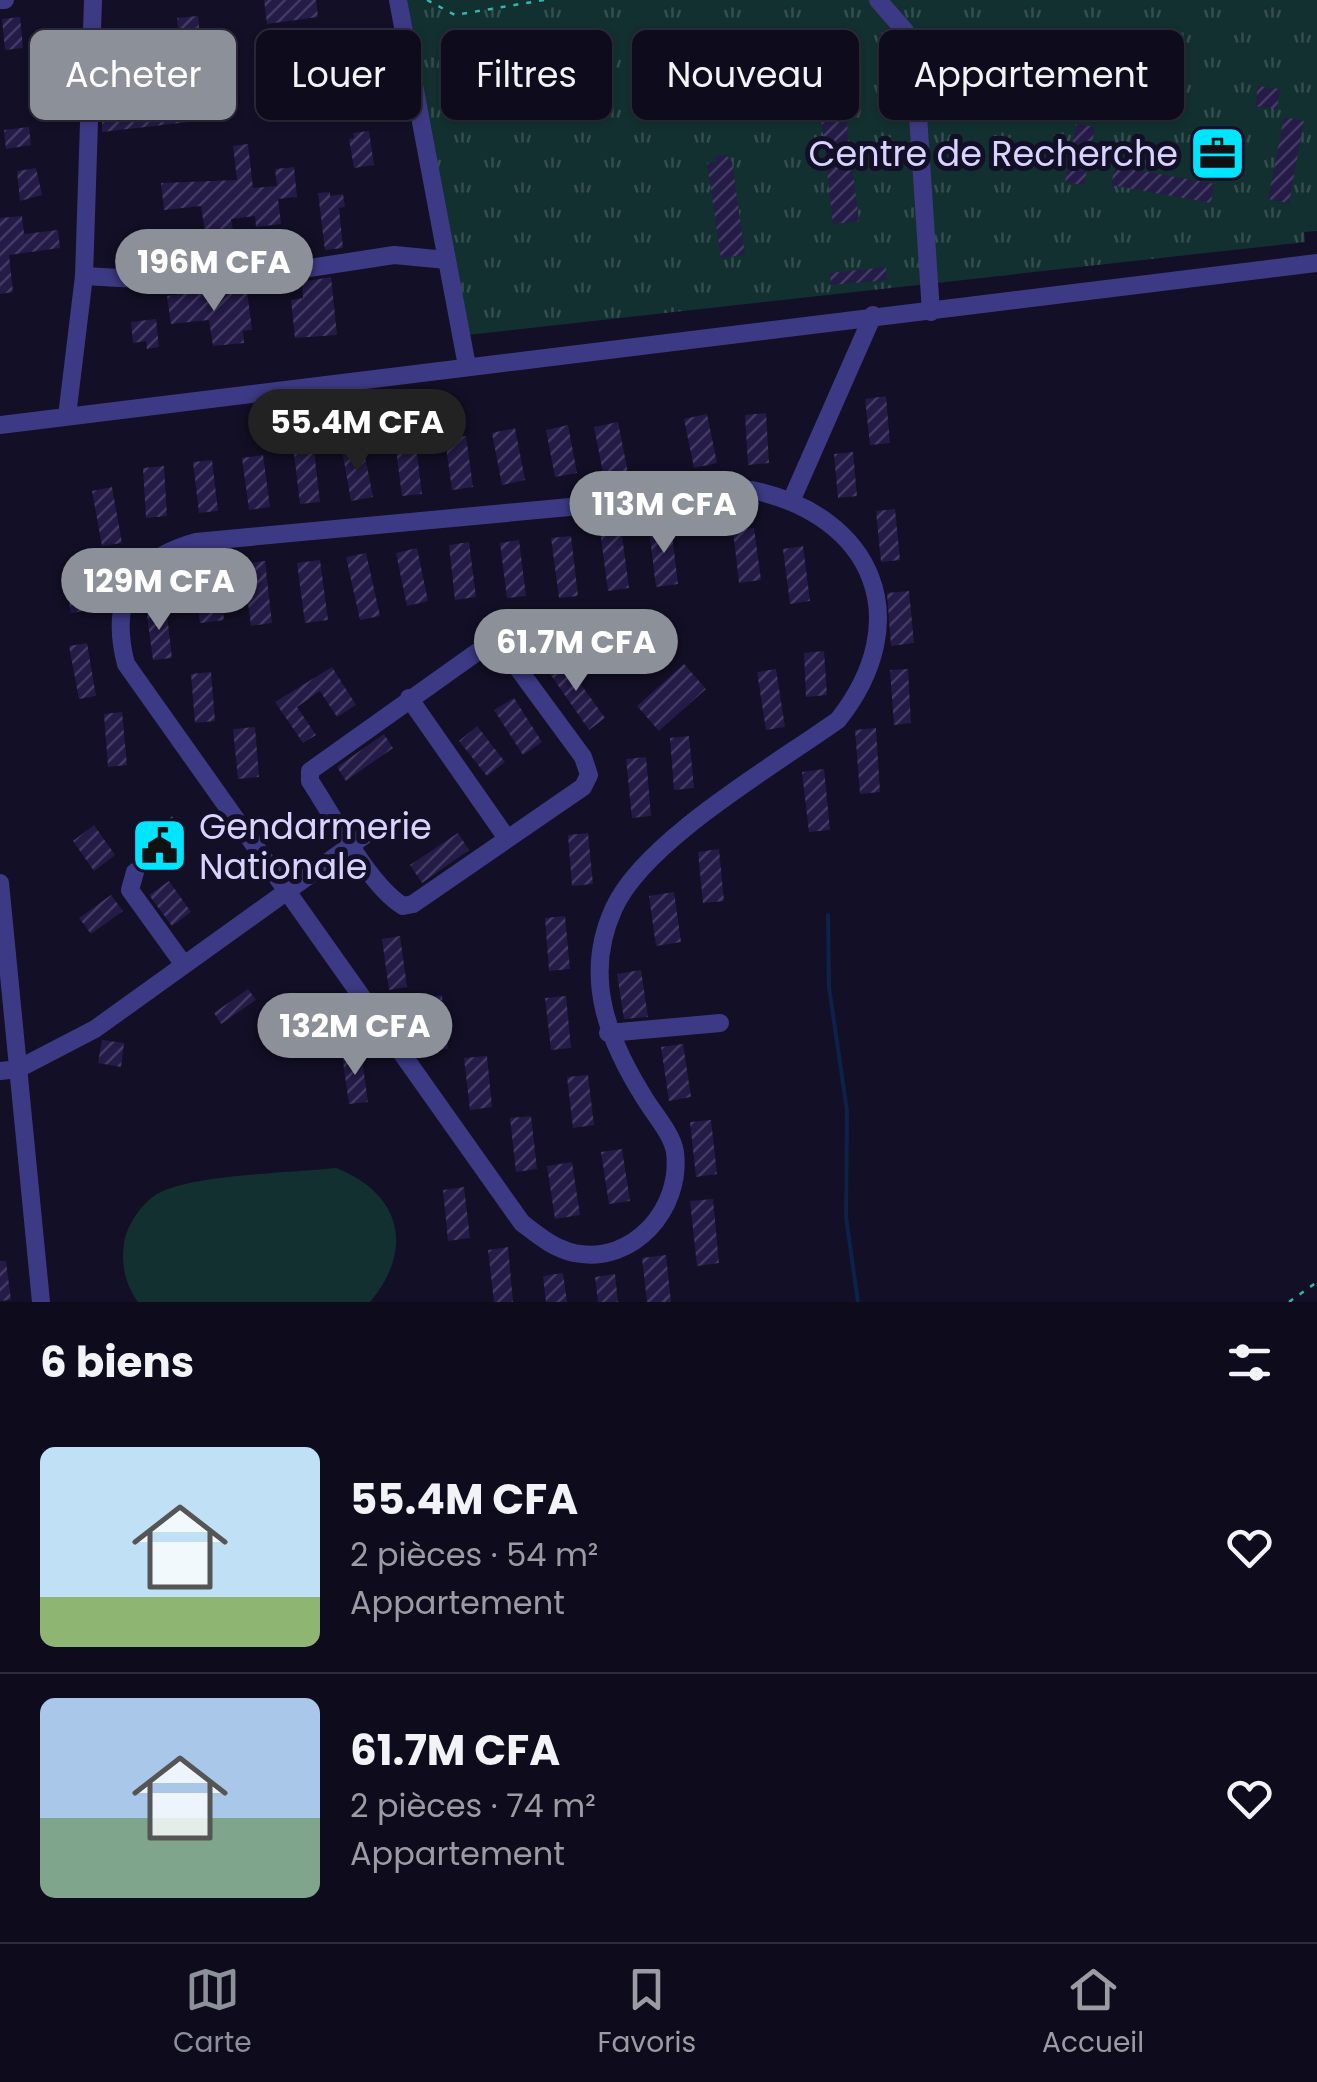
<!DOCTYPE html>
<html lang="fr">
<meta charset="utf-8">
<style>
:root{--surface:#0e0b1c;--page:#1c1929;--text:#f1f3f6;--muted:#9b9ba3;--line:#2e2b3b;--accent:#8c9099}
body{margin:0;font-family:Poppins,sans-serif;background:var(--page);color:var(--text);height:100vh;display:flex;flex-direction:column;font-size:38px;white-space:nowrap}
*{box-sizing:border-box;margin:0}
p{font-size:32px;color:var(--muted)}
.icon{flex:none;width:55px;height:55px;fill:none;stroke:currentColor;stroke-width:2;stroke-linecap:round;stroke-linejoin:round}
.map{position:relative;height:1302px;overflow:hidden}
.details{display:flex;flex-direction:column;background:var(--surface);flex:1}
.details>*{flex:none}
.banner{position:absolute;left:30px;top:30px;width:1258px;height:90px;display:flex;gap:20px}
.price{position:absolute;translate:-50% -85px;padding:0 22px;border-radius:35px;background:var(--accent);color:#fff;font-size:32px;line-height:65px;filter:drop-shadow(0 2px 5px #0008)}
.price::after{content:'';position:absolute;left:50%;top:60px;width:30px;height:22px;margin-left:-15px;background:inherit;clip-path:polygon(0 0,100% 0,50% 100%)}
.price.active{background:#222;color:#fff}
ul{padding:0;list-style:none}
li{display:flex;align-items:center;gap:30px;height:250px;padding:0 40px}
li+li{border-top:2px solid var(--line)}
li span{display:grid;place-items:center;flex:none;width:280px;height:200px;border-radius:15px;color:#555}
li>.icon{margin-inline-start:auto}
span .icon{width:120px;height:120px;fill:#fffc;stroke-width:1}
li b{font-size:42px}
h2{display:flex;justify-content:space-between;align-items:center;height:120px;padding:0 40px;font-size:42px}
.pill{padding:0 35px;border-radius:15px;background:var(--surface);box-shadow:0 2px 8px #0004,0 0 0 2px var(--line);font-size:35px;line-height:90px}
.pill.active{background:var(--accent);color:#fff}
.dock{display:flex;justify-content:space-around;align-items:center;height:140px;border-top:2px solid var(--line);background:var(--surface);font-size:28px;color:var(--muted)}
.dock a{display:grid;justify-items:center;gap:5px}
.dock .active{color:var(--accent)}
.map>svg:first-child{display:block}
</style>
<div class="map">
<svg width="1317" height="1302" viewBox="0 0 1317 1302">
<defs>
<pattern id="grass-tufts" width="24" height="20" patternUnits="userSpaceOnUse" patternTransform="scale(2.5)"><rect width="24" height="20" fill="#12302f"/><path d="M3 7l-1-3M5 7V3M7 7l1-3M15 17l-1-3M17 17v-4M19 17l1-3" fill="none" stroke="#344d4e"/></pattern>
<pattern id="building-hatch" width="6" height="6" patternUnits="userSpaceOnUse" patternTransform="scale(2.5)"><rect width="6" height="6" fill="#241b47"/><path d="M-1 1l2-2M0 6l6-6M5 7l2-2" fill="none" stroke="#433b63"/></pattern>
</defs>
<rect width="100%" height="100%" fill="#130f26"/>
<path fill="url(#grass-tufts)" d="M407 0H1317V231L1304 232 1305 242 468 335Z"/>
<path fill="#12302f" d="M336 1168C401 1193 415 1249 370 1302H138C125 1284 121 1265 124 1243 127 1225 142 1202 159 1193 195 1174 292 1173 336 1168Z"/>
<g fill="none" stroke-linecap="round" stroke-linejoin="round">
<path stroke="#0c2248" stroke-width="4" d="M828 915 829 987 847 1111 846 1217 858 1302"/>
</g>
<path fill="url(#building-hatch)" d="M264 0H316L318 17 267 24Z
M198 16 206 96 195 97 198 121 102 132V111L185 102 177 18Z
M20 17 23 48 5 50 2 19Z
M836 36 859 221 833 224 812 38Z
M104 51 123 52 121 76 103 75Z
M1258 86 1280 89 1277 109 1255 106Z
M1132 91 1146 93 1142 114 1128 112Z
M1284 117 1304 121 1289 203 1268 199Z
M1076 124 1095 127 1084 185 1065 182Z
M29 127 31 145 6 149 4 130Z
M369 131 374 165 354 168 349 139 354 138 353 133Z
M248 144 253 188 277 186 275 169 294 167 297 197 278 199 281 224 256 227 255 216 231 219 238 259 210 264 201 206 164 210 161 183 237 180 233 146Z
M726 155 732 162 745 255 721 258 707 163 716 162 715 156Z
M1115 166 1214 184 1211 203 1111 185Z
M36 168 42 195 20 201 17 171Z
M330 192V196L343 194 345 207 339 208 343 248 325 250 318 193Z
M22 216 24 234 58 230 60 248 9 255 13 292 0 294V218Z
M886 267 887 280 831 285 830 273Z
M331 277 337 335 295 338 291 300 303 298 302 282Z
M205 291V296L247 291 252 330 243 331 244 343 213 346 209 320 171 324 167 296Z
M156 319 159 347 147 349 146 341 133 343 131 322Z
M886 396 890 443 870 445 865 399Z
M766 413 769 463 748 465 745 415Z
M707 414 717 463 694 468 684 419Z
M618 422 628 473 604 478 594 427Z
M568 425 577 473 555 477 546 430Z
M515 428 525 480 502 485 492 433Z
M466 436 473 487 452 490 445 439Z
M415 439 422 494 402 496 395 442Z
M363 446 373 497 351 501 342 450Z
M314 451 320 502 300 504 294 454Z
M853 452 857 496 838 498 834 454Z
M263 455 270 507 249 510 242 458Z
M212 460 218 511 199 513 193 462Z
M164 466 167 516 146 518 143 468Z
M112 487 122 543 102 546 92 491Z
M895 509 900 560 881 562 876 511Z
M671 526 678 584 656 587 649 529Z
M621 528 629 588 608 591 600 530Z
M754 528 761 580 739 583 733 530Z
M571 536 578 596 559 598 551 538Z
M519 540 526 596 507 598 500 543Z
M469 542 476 597 455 600 449 545Z
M803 546 810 601 790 604 783 549Z
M417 548 428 601 407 606 396 553Z
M366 553 380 616 360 620 346 557Z
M320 560 328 620 305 623 297 563Z
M265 561 272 623 251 626 243 564Z
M82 564 91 610 71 613 63 568Z
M217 567 224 620 200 623 194 570Z
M909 591 914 643 891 646 887 593Z
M166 606 172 658 153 660 146 608Z
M87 643 96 696 79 699 69 646Z
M824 651 827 695 806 697 804 653Z
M561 657 605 718 589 730 546 668Z
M684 664 706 689 659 731 637 706Z
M332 667 356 705 337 717 320 691 297 707 316 735 303 743 275 702Z
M776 669 785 727 766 730 757 672Z
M908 669 911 723 894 725 890 670Z
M211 672 215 721 195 723 191 674Z
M514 698 542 742 523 755 494 710Z
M122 712 127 765 108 767 104 714Z
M477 726 505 762 487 776 459 741Z
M255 727 259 777 238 779 233 729Z
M876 728 880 792 860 794 855 730Z
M384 734 393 748 346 781 337 767Z
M689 736 694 788 674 790 670 738Z
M646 757 651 816 632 818 626 759Z
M824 769 830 830 809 832 802 772Z
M172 816 185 834 153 858 139 839Z
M94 825 115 855 94 871 73 841Z
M458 833 469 850 422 883 410 865Z
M588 833 593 884 572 886 568 835Z
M719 849 724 901 703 903 698 852Z
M169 881 191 912 172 926 149 895Z
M674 892 681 942 656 946 649 896Z
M111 895 123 911 91 934 79 918Z
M565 916 570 969 549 971 545 918Z
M400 936 407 987 389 990 382 939Z
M641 970 648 1017 624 1019 617 974Z
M248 989 256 1000 221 1024 214 1013Z
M321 995 326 1052 307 1054 302 997Z
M442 995 448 1049 428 1051 422 998Z
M566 996 571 1048 551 1050 545 998Z
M102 1040 124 1043 121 1067 98 1063Z
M683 1044 691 1097 669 1101 661 1047Z
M361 1052 368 1102 349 1104 342 1055Z
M487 1056 492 1107 470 1110 464 1058Z
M588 1075 594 1125 573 1128 567 1077Z
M531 1116 537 1169 516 1172 510 1118Z
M711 1120 717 1174 696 1177 690 1122Z
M622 1149 630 1201 609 1204 601 1152Z
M572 1162 580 1215 555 1219 547 1166Z
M464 1187 470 1238 448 1241 443 1190Z
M713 1199 719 1263 697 1266 690 1201Z
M508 1247 513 1302H494L488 1250Z
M666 1255 671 1302H647L642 1258Z
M0 1261H6L11 1300 0 1301Z
M563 1273 567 1302H546L543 1276Z
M615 1274 618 1302H598L595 1277Z"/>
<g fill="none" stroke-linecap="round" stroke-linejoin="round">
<path stroke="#2fb8b0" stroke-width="2.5" stroke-dasharray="5 8" stroke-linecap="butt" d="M427 0 455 15 544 0
M1289 1302 1317 1282"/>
<path stroke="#3d3a85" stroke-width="18" d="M0 0H5
M398 0 467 366
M878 0 905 31 914 55 931 312
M84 276 155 280 270 274 394 255 447 260
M67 416 84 276 93 0
M0 425 1317 263
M752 490C874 516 917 620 838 720 775 765 644 841 614 908 582 977 608 1040 645 1099 655 1115 672 1134 675 1152 682 1208 634 1265 574 1253 553 1248 539 1236 522 1223L126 664C109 599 132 560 196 542Z
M792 499 873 315
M500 644 583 757 589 775 583 787 413 904 403 906C369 885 333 816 310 781V771L487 645Z
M409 698 506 837
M135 872 130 890 184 965
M0 883 41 1302
M608 1033 720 1023
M0 1071 18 1069 95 1029 368 833"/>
</g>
<defs>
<symbol id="office-square" viewBox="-11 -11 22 22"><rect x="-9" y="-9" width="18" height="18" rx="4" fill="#00e5ff" stroke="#130f26"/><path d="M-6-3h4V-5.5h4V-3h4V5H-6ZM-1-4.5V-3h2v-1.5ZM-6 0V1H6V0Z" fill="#111"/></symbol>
<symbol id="civic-square" viewBox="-11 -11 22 22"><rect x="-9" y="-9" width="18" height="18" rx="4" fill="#00e5ff" stroke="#130f26"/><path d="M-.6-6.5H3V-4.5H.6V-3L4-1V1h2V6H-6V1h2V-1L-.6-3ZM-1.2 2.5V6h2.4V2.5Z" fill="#111"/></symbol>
</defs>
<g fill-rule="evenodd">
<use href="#office-square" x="1186" y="122" width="63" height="63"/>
<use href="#civic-square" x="128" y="814" width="63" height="63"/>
</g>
<g text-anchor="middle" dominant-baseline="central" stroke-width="10" stroke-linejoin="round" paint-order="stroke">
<g font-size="35" fill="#d9d4ff" stroke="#130f26" text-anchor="end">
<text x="1178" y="153">Centre de Recherche</text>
<text x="199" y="826" text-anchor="start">Gendarmerie<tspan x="199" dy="40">Nationale</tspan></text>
</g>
</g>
</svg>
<b class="price" style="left:214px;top:314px">196M CFA</b>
<b class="price active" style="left:357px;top:474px">55.4M CFA</b>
<b class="price" style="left:664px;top:556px">113M CFA</b>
<b class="price" style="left:159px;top:633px">129M CFA</b>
<b class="price" style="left:576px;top:694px">61.7M CFA</b>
<b class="price" style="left:355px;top:1078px">132M CFA</b>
<div class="banner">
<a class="pill active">Acheter</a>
<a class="pill">Louer</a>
<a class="pill">Filtres</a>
<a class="pill">Nouveau</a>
<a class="pill">Appartement</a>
</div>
</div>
<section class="details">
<h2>6 biens<svg class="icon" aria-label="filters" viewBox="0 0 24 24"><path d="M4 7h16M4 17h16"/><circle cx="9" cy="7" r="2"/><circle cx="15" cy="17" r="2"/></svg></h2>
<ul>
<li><span style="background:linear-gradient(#bfe0f5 75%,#8fb573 0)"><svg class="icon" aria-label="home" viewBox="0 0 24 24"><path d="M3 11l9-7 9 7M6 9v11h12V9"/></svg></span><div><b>55.4M CFA</b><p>2 pièces · 54 m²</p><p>Appartement</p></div><svg class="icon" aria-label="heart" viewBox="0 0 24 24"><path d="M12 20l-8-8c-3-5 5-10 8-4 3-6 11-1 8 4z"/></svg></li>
<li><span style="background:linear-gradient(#a9c7e8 60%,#7fa58c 0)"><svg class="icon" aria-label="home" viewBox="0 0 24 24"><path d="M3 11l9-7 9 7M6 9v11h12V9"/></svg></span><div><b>61.7M CFA</b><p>2 pièces · 74 m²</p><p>Appartement</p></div><svg class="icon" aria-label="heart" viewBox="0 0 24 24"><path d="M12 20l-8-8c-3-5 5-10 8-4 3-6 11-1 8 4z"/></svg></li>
</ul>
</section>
<nav class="dock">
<a class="active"><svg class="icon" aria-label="map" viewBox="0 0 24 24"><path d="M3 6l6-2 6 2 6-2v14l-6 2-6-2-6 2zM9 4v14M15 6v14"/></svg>Carte</a>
<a><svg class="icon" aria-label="saved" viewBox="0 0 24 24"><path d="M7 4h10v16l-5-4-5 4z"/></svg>Favoris</a>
<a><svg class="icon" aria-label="home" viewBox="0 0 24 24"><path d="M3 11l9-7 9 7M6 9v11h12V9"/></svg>Accueil</a>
</nav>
